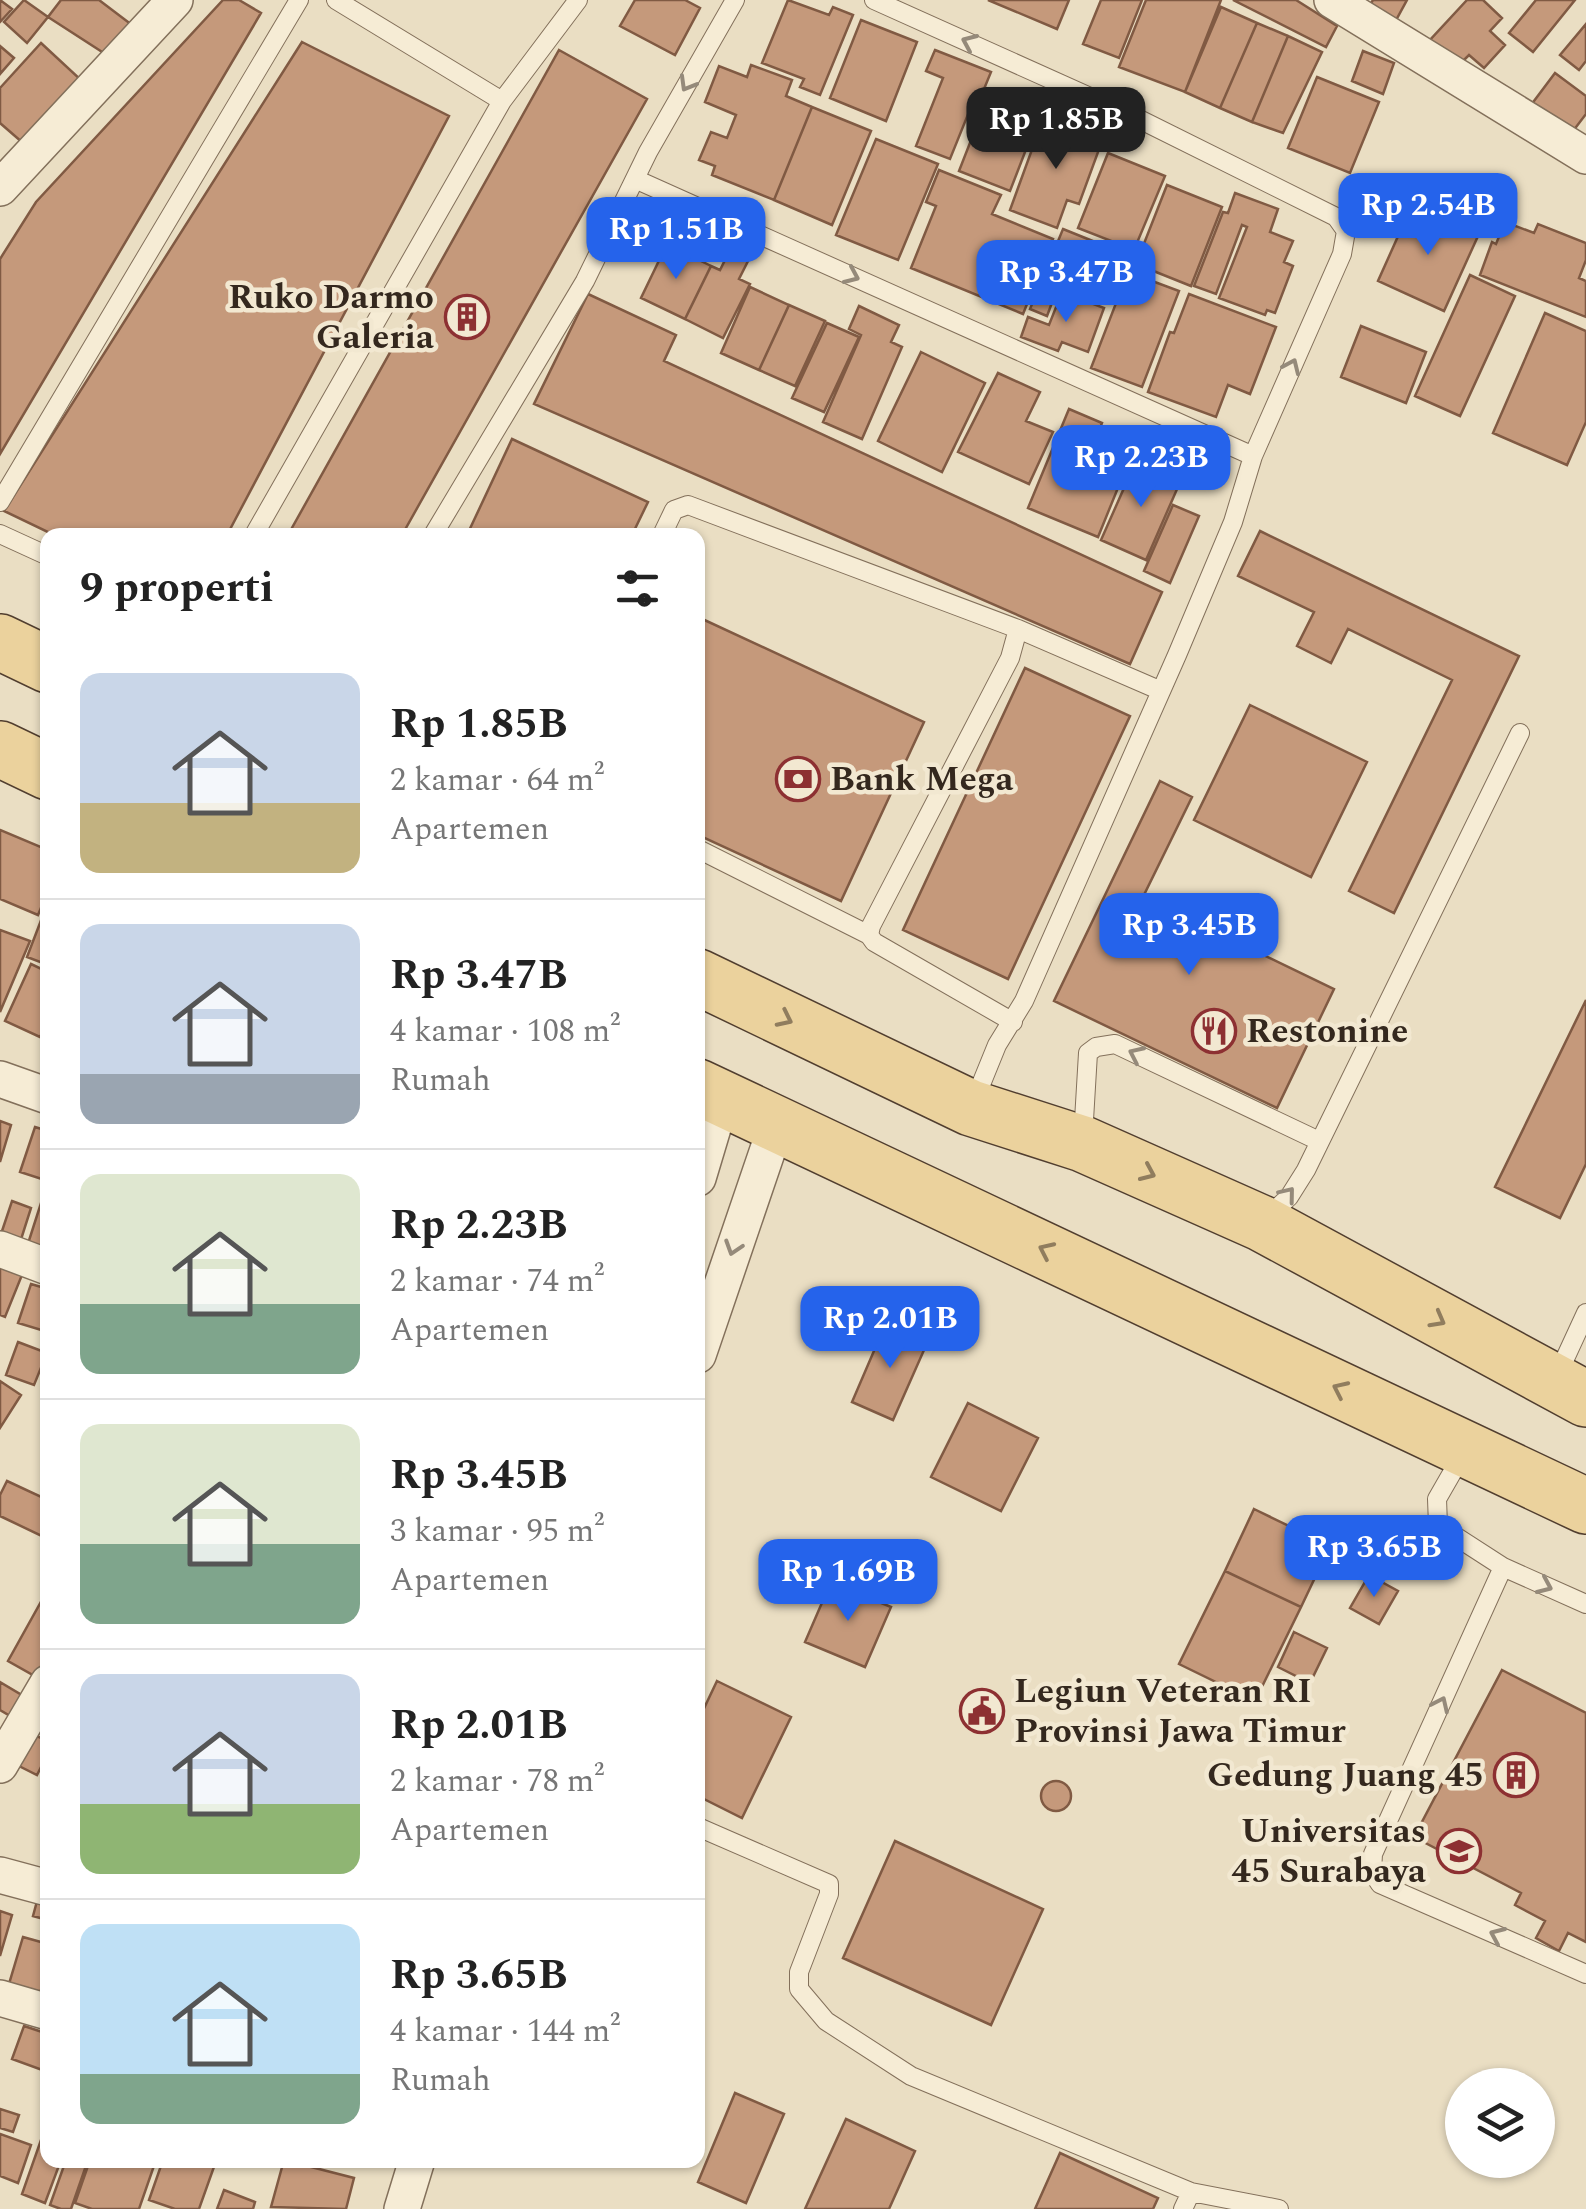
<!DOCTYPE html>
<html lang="id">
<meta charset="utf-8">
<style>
:root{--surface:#fff;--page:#f6f6f6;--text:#222;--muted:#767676;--line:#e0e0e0;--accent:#2563eb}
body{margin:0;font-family:Spectral,serif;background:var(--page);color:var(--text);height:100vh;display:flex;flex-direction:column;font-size:38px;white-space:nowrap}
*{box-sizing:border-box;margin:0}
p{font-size:32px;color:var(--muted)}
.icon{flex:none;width:55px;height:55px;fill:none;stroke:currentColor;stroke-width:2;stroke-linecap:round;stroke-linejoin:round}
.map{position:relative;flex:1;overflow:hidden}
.sheet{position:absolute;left:40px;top:528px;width:665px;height:1640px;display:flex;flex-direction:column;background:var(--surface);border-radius:20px;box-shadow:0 2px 8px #0004}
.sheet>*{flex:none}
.tools{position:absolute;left:1445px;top:2068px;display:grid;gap:20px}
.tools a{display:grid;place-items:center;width:110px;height:110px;border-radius:50%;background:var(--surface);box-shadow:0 2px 8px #0004;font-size:50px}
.price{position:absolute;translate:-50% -85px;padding:0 22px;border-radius:20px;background:var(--accent);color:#fff;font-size:32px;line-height:65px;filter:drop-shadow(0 2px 5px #0008)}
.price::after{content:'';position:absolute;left:50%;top:60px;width:30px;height:22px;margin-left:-15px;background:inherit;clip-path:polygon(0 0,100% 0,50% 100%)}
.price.selected{background:#222;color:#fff}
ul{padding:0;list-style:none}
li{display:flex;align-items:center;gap:30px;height:250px;padding:0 40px}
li+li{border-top:2px solid var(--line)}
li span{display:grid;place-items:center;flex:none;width:280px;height:200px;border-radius:20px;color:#555}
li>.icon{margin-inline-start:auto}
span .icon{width:120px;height:120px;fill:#fffc;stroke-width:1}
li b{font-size:42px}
h2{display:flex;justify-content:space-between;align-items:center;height:120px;padding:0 40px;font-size:42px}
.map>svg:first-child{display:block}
</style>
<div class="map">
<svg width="1586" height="2209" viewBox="0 0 1586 2209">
<rect width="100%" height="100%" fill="#eadec3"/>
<path fill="#c5997b" stroke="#805a43" stroke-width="2.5" d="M0 0 12 9 0 22Z
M24 0 48 17 27 43 4 22Z
M61 0H99L132 25 110 57 48 17Z
M223 0H239L261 13 0 454V259L36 202Z
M635 0H685L700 8 675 55 620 26Z
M788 0 829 15 833 7 853 15 820 95 800 87 804 79 762 63Z
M988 0H1069L1057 29Z
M1101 0H1142L1119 58 1083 44Z
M1146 0H1221L1185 92 1119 67Z
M1233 0H1296L1337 26 1326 47Z
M1373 0H1407L1395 22 1368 8Z
M1467 0H1483L1502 18 1490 31 1505 45 1484 68 1469 55 1459 65 1430 40Z
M1536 0H1575L1533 52 1509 33Z
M1221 7 1257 23 1220 108 1185 92Z
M861 20 917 42 886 121 830 98Z
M1257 23 1288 36 1252 122 1220 108Z
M1586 24V61L1579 70 1560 55Z
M1288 36 1322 52 1283 133 1252 122Z
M302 42 449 116 227 535H54L4 511Z
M41 43 81 80 23 143 0 123V88Z
M0 46 14 58 0 74Z
M559 50 647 99 402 535H288Z
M935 50 991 72 982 94 977 92 950 159 916 146 943 78 926 71Z
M1363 51 1394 63 1383 94 1352 81Z
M751 65 792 80 786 96 812 107 774 200 712 175 715 166 699 160 711 132 727 138 736 115 705 102 719 66 747 77Z
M1555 73 1586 96V114L1570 135 1531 105Z
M1317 77 1379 102 1350 173 1288 148Z
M989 94 1040 113 1010 191 959 171Z
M812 107 871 131 832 225 774 200Z
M1042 122 1077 135 1081 124 1105 133 1079 204 1067 200 1057 228 1010 210Z
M876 139 938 164 898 260 836 235Z
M1108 153 1165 176 1134 250 1078 228Z
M939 170 1001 195 992 214 1053 239 1023 314 911 268 936 206 926 202Z
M1167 185 1222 207 1191 286 1136 264Z
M1235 193 1278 209 1270 232 1293 241 1284 262 1293 266 1275 313 1267 310 1265 315 1219 298 1247 227 1242 225 1216 294 1194 286 1223 212 1228 213Z
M1412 205 1478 236 1444 311 1378 281Z
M1505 222 1534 233 1538 224 1586 243V260L1579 278 1586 281V317L1480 275 1492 242 1496 244Z
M1063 229 1125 254 1105 303 1059 284 1047 316 1030 309Z
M667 244 711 266 685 319 641 298Z
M730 250 749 259 739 279 750 284 723 338 685 319 711 266 720 270Z
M1128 272 1179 291 1142 387 1091 368Z
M1470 275 1515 296 1460 416 1415 396Z
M750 287 789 305 759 370 721 353Z
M1062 292 1104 308 1088 352 1062 342 1058 351 1021 337 1028 317 1049 325Z
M588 294 676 335 664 361 1162 592 1130 664 534 404Z
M1189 294 1276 327 1250 394 1228 385 1216 417 1148 392 1170 332 1174 333Z
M789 305 825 321 795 386 759 370Z
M859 306 899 325 891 342 902 347 862 439 823 422 861 335 849 329Z
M1545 313 1586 331V422L1567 465 1493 433Z
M827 323 859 337 824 412 792 398Z
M1361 326 1426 352 1406 403 1341 377Z
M921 352 985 383 942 472 878 441Z
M998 373 1040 392 1026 421 1053 432 1029 484 958 452Z
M1069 409 1102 423 1090 454 1126 468 1098 537 1028 508Z
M512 439 648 502 632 535H467Z
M1136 461 1181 480 1146 560 1101 540Z
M1173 505 1199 516 1170 583 1144 571Z
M1260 531 1519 656 1394 913 1349 891 1452 680 1348 629 1331 663 1297 646 1314 612 1238 576Z
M698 617 924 722 841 901 698 835Z
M1025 668 1130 716 1008 979 903 930Z
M1250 705 1367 762 1311 877 1194 820Z
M1160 781 1192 797 1143 897 1334 989 1277 1108 1054 1001Z
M0 830 48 850V891L38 915 0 899Z
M48 902V965L27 957Z
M0 930 30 941 0 1012Z
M31 964 48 972V1020L40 1037 5 1021Z
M1586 1000V1164L1560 1218 1495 1187Z
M0 1121 11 1125 0 1162Z
M35 1127 48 1131V1181L20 1172Z
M12 1201 31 1208 17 1252 0 1237Z
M41 1203 48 1205V1260L25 1253Z
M0 1255 26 1265 5 1317 0 1315Z
M31 1284 48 1289V1332L18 1323Z
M886 1323 928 1341 893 1420 852 1402Z
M18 1342 47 1353 34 1385 6 1375Z
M0 1381 21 1395 0 1428Z
M968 1403 1038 1438 1001 1511 931 1477Z
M7 1481 48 1500V1539L0 1516V1495Z
M1254 1509 1330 1546 1301 1607 1225 1571Z
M1225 1571 1301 1607 1255 1701 1179 1664Z
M1369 1575 1398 1591 1379 1624 1350 1608Z
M831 1582 891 1607 865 1667 805 1642Z
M42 1600 48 1603V1667L40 1679 8 1661Z
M1294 1632 1327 1648 1310 1683 1278 1667Z
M1502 1670 1586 1713V1942L1568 1933 1559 1951 1536 1938 1545 1921 1515 1905 1521 1893 1414 1837Z
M717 1681 791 1717 742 1818 698 1796V1721Z
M0 1682 25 1697 12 1717 0 1710Z
M30 1733 48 1741V1753L37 1775 15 1764Z
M1041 1796a15 15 0 1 1 30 0a15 15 0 1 1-30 0Z
M895 1841 1043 1909 991 2025 843 1958Z
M40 1890 48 1893V1920L33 1916Z
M0 1911 12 1915 0 1956Z
M23 1937 48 1944V1969L40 1993 9 1984Z
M24 2026 48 2034 45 2071 12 2059Z
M735 2093 784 2114 746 2203 698 2182Z
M0 2109 19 2115 13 2132 0 2128Z
M846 2119 915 2151 889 2209H805Z
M0 2134 31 2145 18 2183 0 2176Z
M41 2140 48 2143V2160H61L45 2203 22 2194Z
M1060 2153 1158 2198 1153 2209H1035Z
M66 2160H88L71 2209H61L50 2205Z
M90 2160H156L139 2209H92L75 2203Z
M163 2160H203L215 2164 199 2209H175L149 2200Z
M284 2160 354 2178 346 2209 271 2207Z
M224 2190 255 2202 253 2209H217Z"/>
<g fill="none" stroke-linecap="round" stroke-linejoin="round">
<defs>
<path id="service" d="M336 0 502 101 578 0
M874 0 1139 119 1336 217 1346 231 1342 254 1253 456 1233 522 1177 655 1024 1001 997 1045 973 1104
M635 179 1253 456
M0 502 299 0
M0 534 48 556
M254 535 502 101
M433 535 585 281 648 152 735 0
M662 535 674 510 688 505 1018 629 1010 658 871 926 869 935 874 942 1013 1022
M1018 629 1159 690
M698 849 869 935
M1083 1137 1088 1053 1096 1047 1115 1044 1319 1141
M1265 1219 1289 1197 1306 1170 1520 733
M1556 1378 1586 1313
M1464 1452 1437 1499 1438 1525 1503 1567 1586 1604
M1503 1567 1373 1854 1372 1872 1380 1884 1586 1974
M698 1827 829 1884V1894L799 1972V1989L826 2021 911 2076 1191 2192
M1183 2209 1191 2192 1279 2209"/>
<path id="minor" d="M1332 0 1586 156
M0 188 175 0
M0 1079 48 1096
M698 1178 722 1098
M0 1249 48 1267
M698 1355 777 1123
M0 1765 48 1683
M0 1875 48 1888
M0 1998 48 2012
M402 2209 417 2160"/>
<path id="primary" d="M0 642 48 665
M0 749 48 772
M698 977 971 1108 1083 1144 1261 1223 1586 1399
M698 1087 1586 1506"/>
</defs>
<use href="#service" stroke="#83705b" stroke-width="20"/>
<use href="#minor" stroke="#83705b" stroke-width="38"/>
<use href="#primary" stroke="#513e2f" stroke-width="58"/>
<use href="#service" stroke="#f6ecd5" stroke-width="18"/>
<use href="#minor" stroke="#f6ecd5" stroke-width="35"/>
<use href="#primary" stroke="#ebd29d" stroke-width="55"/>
</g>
<defs><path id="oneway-chevron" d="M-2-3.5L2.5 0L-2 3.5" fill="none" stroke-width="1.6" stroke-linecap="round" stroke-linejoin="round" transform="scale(2.5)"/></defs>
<g stroke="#958a7a">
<use href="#oneway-chevron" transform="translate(969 42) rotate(-156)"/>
<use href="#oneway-chevron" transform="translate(687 84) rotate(120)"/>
<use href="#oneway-chevron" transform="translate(852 276) rotate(24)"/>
<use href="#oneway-chevron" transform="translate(1292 366) rotate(-66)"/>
<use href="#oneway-chevron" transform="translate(1136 1054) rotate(-155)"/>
<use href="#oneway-chevron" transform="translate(1288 1194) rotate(-51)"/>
<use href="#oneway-chevron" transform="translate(733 1248) rotate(108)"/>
<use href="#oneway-chevron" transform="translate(1545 1586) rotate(24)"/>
<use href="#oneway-chevron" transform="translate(1441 1704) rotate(-65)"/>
<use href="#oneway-chevron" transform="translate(1497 1935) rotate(-156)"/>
</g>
<g stroke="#907d5e">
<use href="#oneway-chevron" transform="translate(785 1019) rotate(26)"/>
<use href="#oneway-chevron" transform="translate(1148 1173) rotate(24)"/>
<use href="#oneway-chevron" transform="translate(1046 1250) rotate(-155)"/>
<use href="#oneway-chevron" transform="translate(1438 1320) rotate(29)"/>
<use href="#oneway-chevron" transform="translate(1340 1389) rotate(-155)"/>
</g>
<defs>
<symbol id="building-ring" viewBox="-11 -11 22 22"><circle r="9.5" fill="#f2e8d1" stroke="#8d3032" stroke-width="1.5"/><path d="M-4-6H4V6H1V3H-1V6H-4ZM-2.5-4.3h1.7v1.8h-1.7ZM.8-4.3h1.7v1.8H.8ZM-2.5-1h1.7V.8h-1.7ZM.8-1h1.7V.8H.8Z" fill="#8d3032"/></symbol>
<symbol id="bank-ring" viewBox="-11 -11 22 22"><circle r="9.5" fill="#f2e8d1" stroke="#8d3032" stroke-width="1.5"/><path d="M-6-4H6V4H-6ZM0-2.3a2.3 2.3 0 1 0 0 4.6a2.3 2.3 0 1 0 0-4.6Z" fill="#8d3032"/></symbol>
<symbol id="restaurant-ring" viewBox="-11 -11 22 22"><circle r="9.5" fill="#f2e8d1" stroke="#8d3032" stroke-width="1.5"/><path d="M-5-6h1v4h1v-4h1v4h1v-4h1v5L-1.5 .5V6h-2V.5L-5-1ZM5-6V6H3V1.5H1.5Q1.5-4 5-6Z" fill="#8d3032"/></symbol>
<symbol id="civic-ring" viewBox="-11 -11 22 22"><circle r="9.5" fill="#f2e8d1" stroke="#8d3032" stroke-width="1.5"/><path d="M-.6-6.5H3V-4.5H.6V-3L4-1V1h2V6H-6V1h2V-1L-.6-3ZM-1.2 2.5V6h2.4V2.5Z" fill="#8d3032"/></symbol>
<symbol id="university-ring" viewBox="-11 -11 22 22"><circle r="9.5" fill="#f2e8d1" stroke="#8d3032" stroke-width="1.5"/><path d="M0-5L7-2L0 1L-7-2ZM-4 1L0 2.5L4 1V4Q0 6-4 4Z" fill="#8d3032"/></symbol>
</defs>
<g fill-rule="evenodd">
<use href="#building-ring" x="442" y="292" width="50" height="50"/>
<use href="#bank-ring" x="773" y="754" width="50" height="50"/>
<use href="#restaurant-ring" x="1189" y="1006" width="50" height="50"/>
<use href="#civic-ring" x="957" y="1686" width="50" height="50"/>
<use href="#building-ring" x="1491" y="1750" width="50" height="50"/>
<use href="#university-ring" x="1434" y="1826" width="50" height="50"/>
</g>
<g text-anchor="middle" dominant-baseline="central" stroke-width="9" stroke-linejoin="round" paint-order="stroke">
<g font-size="35" font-weight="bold" fill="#34281e" stroke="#f2e8d1" text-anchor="end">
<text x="434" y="297">Ruko Darmo<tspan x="434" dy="40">Galeria</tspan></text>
<text x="830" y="779" text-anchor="start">Bank Mega</text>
<text x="1246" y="1031" text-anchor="start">Restonine</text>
<text x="1014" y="1691" text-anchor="start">Legiun Veteran RI<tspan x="1014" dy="40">Provinsi Jawa Timur</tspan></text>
<text x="1484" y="1775">Gedung Juang 45</text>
<text x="1426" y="1831">Universitas<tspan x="1426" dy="40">45 Surabaya</tspan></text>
</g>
</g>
</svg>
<div class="tools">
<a><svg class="icon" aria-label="layers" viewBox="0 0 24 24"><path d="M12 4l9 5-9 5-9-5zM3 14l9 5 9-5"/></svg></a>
</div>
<b class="price selected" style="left:1056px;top:172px">Rp 1.85B</b>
<b class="price" style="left:1428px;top:258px">Rp 2.54B</b>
<b class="price" style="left:676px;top:282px">Rp 1.51B</b>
<b class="price" style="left:1066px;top:325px">Rp 3.47B</b>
<b class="price" style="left:1141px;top:510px">Rp 2.23B</b>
<b class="price" style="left:1189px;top:978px">Rp 3.45B</b>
<b class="price" style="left:890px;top:1371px">Rp 2.01B</b>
<b class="price" style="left:1374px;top:1600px">Rp 3.65B</b>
<b class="price" style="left:848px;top:1624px">Rp 1.69B</b>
<section class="sheet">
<h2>9 properti<svg class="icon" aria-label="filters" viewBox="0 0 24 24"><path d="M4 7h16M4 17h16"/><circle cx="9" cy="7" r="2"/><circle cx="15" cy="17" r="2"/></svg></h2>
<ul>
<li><span style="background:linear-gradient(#c9d6e8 65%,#c2b280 0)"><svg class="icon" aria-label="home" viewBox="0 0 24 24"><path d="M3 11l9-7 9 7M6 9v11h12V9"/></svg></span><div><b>Rp 1.85B</b><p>2 kamar · 64 m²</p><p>Apartemen</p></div></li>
<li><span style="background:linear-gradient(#c9d6e8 75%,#9aa5b1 0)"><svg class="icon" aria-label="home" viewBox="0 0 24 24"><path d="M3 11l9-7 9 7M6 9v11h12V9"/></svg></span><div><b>Rp 3.47B</b><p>4 kamar · 108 m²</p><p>Rumah</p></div></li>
<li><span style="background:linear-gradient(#dfe7d0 65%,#7fa58c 0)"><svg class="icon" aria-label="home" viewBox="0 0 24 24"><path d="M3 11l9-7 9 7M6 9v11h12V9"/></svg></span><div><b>Rp 2.23B</b><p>2 kamar · 74 m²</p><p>Apartemen</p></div></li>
<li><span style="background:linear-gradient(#dfe7d0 60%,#7fa58c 0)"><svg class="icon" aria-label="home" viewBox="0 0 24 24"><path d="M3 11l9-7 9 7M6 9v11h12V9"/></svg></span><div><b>Rp 3.45B</b><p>3 kamar · 95 m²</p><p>Apartemen</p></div></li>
<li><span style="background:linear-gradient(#c9d6e8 65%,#8fb573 0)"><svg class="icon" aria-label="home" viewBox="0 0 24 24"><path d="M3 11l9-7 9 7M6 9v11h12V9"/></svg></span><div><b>Rp 2.01B</b><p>2 kamar · 78 m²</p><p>Apartemen</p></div></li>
<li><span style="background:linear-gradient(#bfe0f5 75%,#7fa58c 0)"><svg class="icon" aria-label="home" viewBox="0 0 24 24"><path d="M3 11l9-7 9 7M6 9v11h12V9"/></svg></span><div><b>Rp 3.65B</b><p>4 kamar · 144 m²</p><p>Rumah</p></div></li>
</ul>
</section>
</div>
